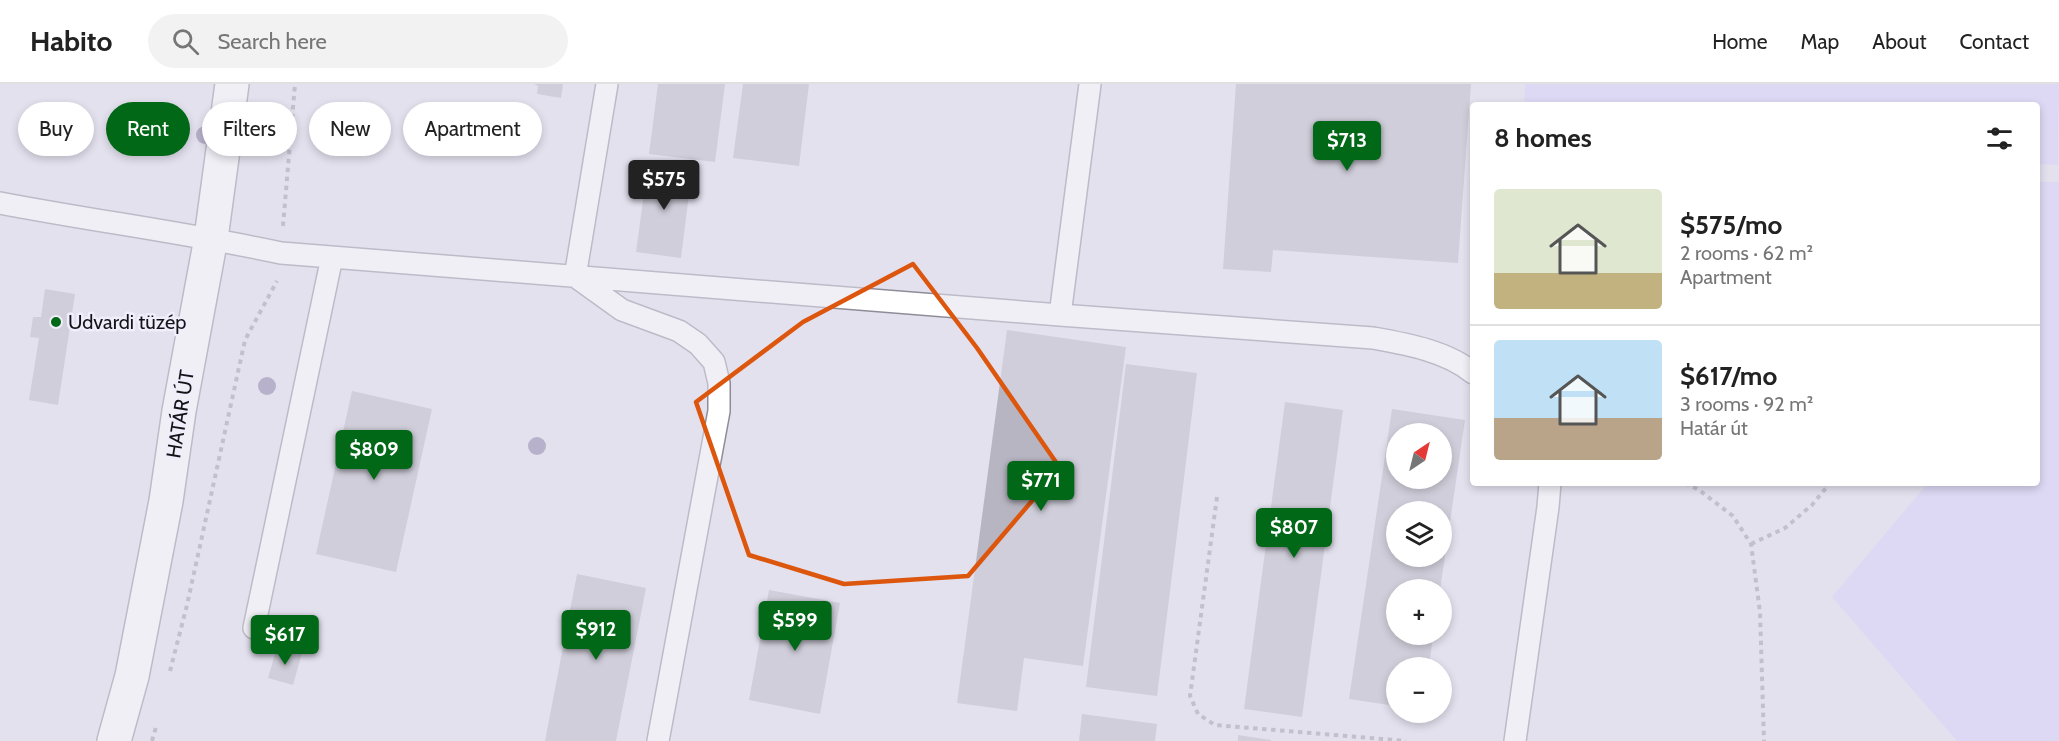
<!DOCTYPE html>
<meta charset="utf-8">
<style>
:root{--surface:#fff;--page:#f2f2f2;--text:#222;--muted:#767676;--line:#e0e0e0;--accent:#006816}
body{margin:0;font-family:Cabin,sans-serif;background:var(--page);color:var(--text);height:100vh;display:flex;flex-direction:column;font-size:22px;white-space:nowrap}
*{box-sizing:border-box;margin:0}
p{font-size:20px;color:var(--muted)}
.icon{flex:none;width:33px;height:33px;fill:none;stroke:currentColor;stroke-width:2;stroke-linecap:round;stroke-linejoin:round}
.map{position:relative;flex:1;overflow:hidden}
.panel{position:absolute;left:1470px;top:18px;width:570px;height:384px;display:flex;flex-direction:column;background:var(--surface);border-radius:6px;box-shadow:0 3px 9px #0003}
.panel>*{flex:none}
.guide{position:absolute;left:18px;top:18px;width:570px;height:54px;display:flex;gap:12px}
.needle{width:39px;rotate:35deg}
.tools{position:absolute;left:1386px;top:339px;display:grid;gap:12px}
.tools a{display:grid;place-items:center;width:66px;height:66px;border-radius:50%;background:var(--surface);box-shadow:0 3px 9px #0003;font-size:30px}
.price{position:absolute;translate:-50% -51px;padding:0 14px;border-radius:6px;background:var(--accent);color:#fff;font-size:20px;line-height:39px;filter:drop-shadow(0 2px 3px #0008)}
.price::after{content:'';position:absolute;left:50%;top:36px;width:18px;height:14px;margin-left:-9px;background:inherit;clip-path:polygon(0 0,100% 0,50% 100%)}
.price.on{background:#222;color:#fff}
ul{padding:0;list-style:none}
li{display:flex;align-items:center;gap:18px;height:150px;padding:0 24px}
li+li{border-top:2px solid var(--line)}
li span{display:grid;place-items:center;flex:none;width:168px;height:120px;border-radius:6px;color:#555}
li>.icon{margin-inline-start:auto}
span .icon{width:72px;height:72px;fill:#fffc;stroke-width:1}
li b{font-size:26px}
h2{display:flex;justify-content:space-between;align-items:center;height:72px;padding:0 24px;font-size:26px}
.tag{padding:0 21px;border-radius:27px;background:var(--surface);box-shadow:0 3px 9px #0003;font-size:21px;line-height:54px}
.tag.on{background:var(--accent);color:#fff}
header{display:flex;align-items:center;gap:36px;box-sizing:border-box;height:84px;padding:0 30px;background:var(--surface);border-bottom:2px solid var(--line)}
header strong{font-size:28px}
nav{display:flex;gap:33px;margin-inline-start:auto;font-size:21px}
.search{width:420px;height:54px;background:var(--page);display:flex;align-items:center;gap:15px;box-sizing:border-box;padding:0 21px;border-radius:33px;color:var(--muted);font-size:22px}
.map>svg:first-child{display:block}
</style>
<header>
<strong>Habito</strong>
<div class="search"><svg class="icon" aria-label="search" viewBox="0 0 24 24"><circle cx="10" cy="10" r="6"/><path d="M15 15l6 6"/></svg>Search here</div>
<nav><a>Home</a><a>Map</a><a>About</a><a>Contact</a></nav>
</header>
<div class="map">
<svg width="2059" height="657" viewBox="0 0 2059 657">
<rect width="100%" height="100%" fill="#e3e1ee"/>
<path fill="#d6ccfa" d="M1525 0H2059L2058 81 2037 80V21H1524Z
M2037 98H2059V657H1957L1832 513 1928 399H2037Z"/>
<path fill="#b7b5c1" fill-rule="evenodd" d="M534 0H563L561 14 537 10 538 2Z
M658 0H725L715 78 649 70Z
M743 0H809L799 82 733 74Z
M1236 0H1471L1458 179 1273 166 1271 188 1223 185Z
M648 80 692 86 681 174 636 168Z
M45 205 75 210 58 321 29 316 39 254 30 253 33 233H41Z
M1007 246 1126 263 1083 582 1024 574 1017 627 957 619Z
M1126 280 1197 289 1157 612 1086 603Z
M352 307 432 325 396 488 316 470Z
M1285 318 1343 326 1302 633 1244 625Z
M1392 325 1465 336 1440 506H1396V550H1433L1429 584H1396V622L1349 615ZM1396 350H1442V394H1396ZM1396 428H1442V472H1396Z
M577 490 646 504 616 657H545Z
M769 506 840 519 820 630 749 616Z
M277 563 302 569 293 601 268 594Z
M1082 630 1157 640 1155 657H1079Z
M1238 651 1271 656V657H1238Z"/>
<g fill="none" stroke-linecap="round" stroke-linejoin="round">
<defs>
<path id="service" d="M0 119C94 137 188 149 281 169L1060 231 1373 254C1406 260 1447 267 1473 289
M575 193 607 0
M576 193 622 226 679 247 698 260 714 278 719 299V327L658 657
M1060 231 1090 0
M254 544 332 173
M1515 657 1548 423 1550 399"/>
<path id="primary" d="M114 657 132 592 166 417 179 327 211 154 232 0"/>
</defs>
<use href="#service" stroke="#8f8c98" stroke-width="24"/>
<use href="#primary" stroke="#8f8c98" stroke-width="36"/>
<path stroke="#9998a2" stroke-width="4" stroke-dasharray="4.5 4.5" stroke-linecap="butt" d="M283 142 295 0
M1685 399 1699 406 1733 432 1751 460 1760 528 1764 657
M1217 413 1190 612 1198 630 1215 641 1406 657
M1751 460 1785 444 1812 421 1830 399
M170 587 187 521 245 256 277 197
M152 657 156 643"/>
<use href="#service" stroke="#fff" stroke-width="21"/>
<use href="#primary" stroke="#fff" stroke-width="33"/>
</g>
<g fill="#82759f">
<circle cx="205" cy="51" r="9"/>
<circle cx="267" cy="302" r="9"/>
<circle cx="537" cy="362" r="9"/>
</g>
<path d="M0 0H2059V657H0ZM913 180 977 264 1060 384 968 492 844 500 749 471 696 318 803 238Z" fill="#e3e1ee" fill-opacity=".55" fill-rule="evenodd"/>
<path fill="none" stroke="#dd560d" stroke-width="4.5" stroke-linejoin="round" d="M913 180 977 264 1060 384 968 492 844 500 749 471 696 318 803 238Z"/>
<circle fill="#006816" stroke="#f1eefb" stroke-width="2" cx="56" cy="238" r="6"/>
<g text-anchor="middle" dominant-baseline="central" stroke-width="5" stroke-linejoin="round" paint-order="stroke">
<g font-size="20" fill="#141418" stroke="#f1eefb" text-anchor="start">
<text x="68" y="238">Udvardi tüzép</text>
</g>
<g font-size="20" fill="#141418" stroke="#f1eefb">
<text transform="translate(180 330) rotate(-81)">HATÁR ÚT</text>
</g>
</g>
</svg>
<div class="tools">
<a><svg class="needle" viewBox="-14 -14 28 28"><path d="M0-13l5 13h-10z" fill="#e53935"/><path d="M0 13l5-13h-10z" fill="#767676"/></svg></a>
<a><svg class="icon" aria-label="layers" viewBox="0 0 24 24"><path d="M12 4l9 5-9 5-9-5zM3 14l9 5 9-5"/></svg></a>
<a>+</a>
<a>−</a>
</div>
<b class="price" style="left:1347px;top:88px">$713</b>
<b class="price on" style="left:664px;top:127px">$575</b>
<b class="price" style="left:374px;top:397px">$809</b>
<b class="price" style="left:1041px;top:428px">$771</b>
<b class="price" style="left:1294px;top:475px">$807</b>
<b class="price" style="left:795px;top:568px">$599</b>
<b class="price" style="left:596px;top:577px">$912</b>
<b class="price" style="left:285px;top:582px">$617</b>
<div class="guide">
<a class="tag">Buy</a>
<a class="tag on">Rent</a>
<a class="tag">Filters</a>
<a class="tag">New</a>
<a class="tag">Apartment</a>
</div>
<section class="panel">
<h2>8 homes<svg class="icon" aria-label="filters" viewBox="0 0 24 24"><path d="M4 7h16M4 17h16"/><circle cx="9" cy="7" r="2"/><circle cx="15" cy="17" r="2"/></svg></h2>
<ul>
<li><span style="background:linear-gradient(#dfe7d0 70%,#c2b280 0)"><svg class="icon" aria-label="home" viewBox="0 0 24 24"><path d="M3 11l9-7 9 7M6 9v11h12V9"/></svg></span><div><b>$575/mo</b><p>2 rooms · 62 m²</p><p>Apartment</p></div></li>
<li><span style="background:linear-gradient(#bfe0f5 65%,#b9a48a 0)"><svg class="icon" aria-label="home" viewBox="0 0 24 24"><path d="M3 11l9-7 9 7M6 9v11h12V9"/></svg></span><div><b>$617/mo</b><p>3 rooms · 92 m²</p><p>Határ út</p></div></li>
</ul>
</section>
</div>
